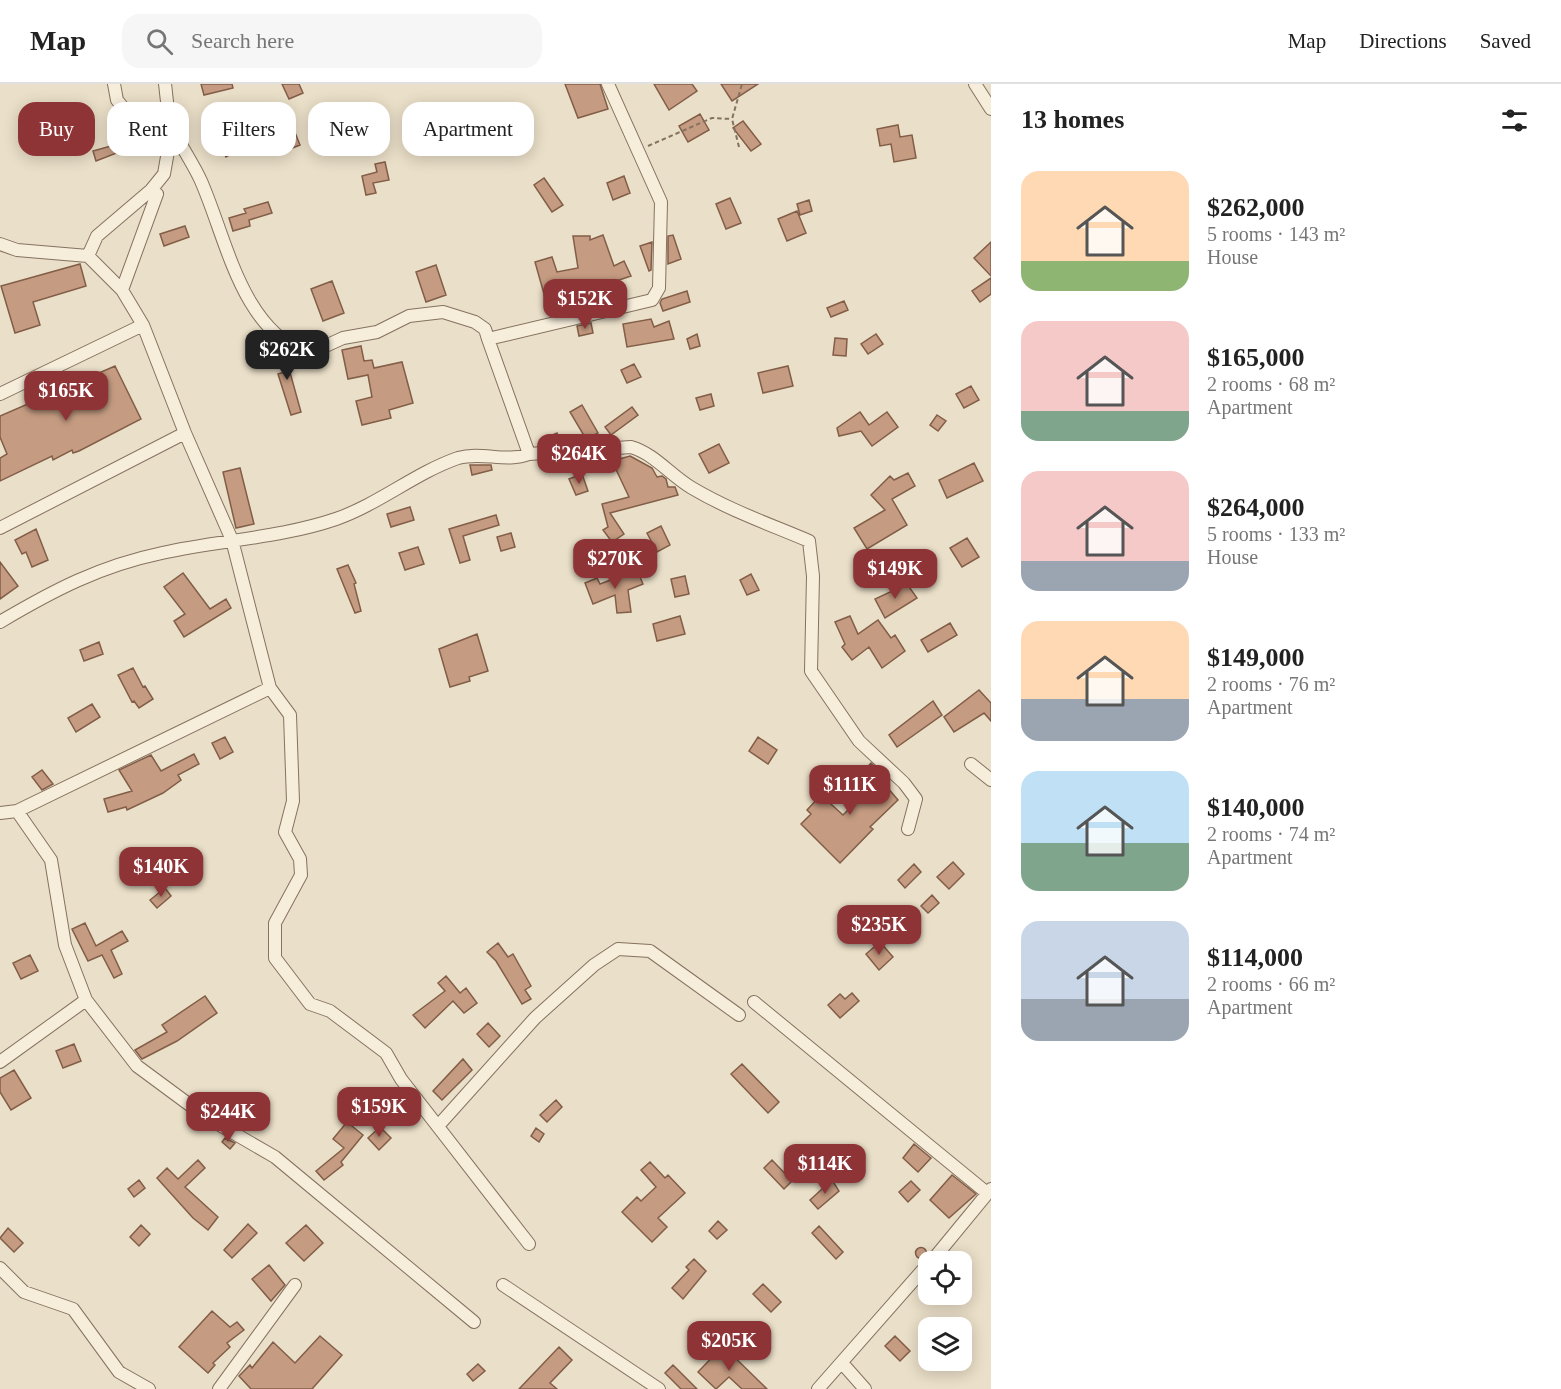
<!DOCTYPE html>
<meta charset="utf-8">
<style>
:root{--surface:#fff;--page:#f6f6f6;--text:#222;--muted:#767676;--line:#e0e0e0;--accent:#8e3437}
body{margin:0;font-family:"Times New Roman",serif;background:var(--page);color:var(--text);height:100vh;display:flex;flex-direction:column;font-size:22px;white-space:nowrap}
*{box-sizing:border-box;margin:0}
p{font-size:20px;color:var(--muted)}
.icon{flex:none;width:33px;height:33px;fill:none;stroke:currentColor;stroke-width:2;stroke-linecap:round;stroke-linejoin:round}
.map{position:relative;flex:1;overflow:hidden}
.details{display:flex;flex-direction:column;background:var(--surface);width:570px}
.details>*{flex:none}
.guide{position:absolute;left:18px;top:18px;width:570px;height:54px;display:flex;gap:12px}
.fabs{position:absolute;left:918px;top:1167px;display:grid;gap:12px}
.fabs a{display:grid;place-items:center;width:54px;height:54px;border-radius:12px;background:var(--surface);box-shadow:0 3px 15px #0003;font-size:30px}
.price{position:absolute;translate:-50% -51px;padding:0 14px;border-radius:12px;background:var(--accent);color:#fff;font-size:20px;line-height:39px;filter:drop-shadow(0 2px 3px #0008)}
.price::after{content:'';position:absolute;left:50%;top:36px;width:18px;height:14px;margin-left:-9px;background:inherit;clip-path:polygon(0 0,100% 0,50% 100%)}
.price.selected{background:#222;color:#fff}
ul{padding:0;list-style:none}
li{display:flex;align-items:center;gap:18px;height:150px;padding:0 30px}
li span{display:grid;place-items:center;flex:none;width:168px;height:120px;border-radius:18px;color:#555}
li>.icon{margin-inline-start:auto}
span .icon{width:72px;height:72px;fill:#fffc;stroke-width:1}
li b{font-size:26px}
h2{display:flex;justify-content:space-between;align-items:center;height:72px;padding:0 30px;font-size:26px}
.pill{padding:0 21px;border-radius:18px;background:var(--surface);box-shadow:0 3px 15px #0003;font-size:21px;line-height:54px}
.pill.selected{background:var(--accent);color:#fff}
header{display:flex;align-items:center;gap:36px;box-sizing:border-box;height:84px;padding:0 30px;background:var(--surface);border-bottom:2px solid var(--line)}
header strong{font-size:28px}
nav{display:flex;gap:33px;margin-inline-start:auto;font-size:21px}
.search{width:420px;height:54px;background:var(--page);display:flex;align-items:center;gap:15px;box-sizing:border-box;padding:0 21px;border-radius:18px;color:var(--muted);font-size:22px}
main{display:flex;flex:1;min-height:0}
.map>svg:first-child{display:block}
</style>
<header>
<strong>Map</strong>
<div class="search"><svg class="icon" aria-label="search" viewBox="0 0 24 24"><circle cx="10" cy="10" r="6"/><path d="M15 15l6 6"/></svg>Search here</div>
<nav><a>Map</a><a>Directions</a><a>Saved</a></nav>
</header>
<main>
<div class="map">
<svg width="991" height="1305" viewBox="0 0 991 1305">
<rect width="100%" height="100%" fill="#eadfc8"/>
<path fill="#c59c82" stroke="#825d47" stroke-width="1.5" d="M201 0H232L233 4 204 11Z
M282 0H299L303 9 289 15Z
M565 0H600L608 25 578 34Z
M654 0H692L697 7 669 26Z
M721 0H758L732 17Z
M700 30 709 46 688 58 679 42Z
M743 37 761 60 751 67 733 44Z
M898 41 900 53 912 51 916 74 894 78 891 60 880 62 877 45Z
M294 46 300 61 290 65 284 49Z
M231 47 241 64 226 73 216 55Z
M119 52 127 65 96 77 93 67 111 62 109 56Z
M385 78 389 96 373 99 376 109 366 111 362 92 377 88 375 80Z
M624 92 630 109 613 116 607 99Z
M544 94 563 121 552 128 534 101Z
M730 114 741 139 726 145 716 120Z
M809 116 812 127 800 131 797 120Z
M268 118 272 129 249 136 250 142 233 147 229 134 246 129 244 125Z
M797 127 806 149 787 157 778 135Z
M185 142 189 153 164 162 160 150Z
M603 151 614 182 624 177 631 192 598 203 559 210 560 212 546 217 535 178 552 173 557 188 578 184 573 152H590V156Z
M673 151 681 175 668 180V152Z
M652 158 651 186 649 187 640 162Z
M991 158V192L974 174Z
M80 180 86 202 33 218 40 241 15 249 1 202Z
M436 181 446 211 426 218 416 188Z
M991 194V210L980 218 972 207Z
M332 197 344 229 323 237 311 205Z
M687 207 690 218 663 227 660 219 662 215Z
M844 217 848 226 831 233 827 224Z
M651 235 654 243 669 237 674 255 627 263 623 240Z
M591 239 593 249 579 252 577 242Z
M697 250 700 262 690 265 687 255Z
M876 250 883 260 868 270 861 260Z
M835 254 847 255 846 272 833 271Z
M361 262 364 277 372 276 374 284 402 278 413 319 389 326 391 334 362 341 356 317 372 313 368 291 348 295 342 266Z
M280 264 291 270 286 274 301 328 291 331 278 290 284 288 271 271Z
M634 280 641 293 627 299 621 286Z
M115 282 141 335 79 367 73 369 72 366 53 376 52 372 0 397V374L7 370 0 353V332Z
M788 282 793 302 763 309 758 289Z
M971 302 979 316 964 324 956 310Z
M711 310 714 322 700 326 696 314Z
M582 321 598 349 586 355 570 328Z
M632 323 638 331 611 351 605 343Z
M860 328 869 341 887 328 898 343 872 362 861 347 839 352 837 344Z
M937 331 946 337 938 347 930 341Z
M557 349 561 359 545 361 543 355Z
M719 360 729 379 709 389 699 370Z
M630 372 652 384 657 393 662 392 666 395 668 403H675L678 411 610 429 624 450 612 458 603 446 608 443 602 420 629 413 612 377Z
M974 379 983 397 947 414 939 396Z
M470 381H491L492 386 472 391Z
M240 384 254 440 236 444 223 388Z
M908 389 915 402 892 415 907 441 867 465 854 444 885 426 871 411 890 392 894 396Z
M582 390 588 407 576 411 569 395Z
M410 423 414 436 391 443 387 430Z
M496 431 499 441 463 452 470 476 460 479 449 445Z
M661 442 670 461 657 468 647 449Z
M36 445 48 476 32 483 26 468 22 470 15 456Z
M511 449 515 463 501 467 497 453Z
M967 454 979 473 962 483 950 464Z
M418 463 424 480 405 486 399 469Z
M0 478 18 502 0 515Z
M348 481 356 499 354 500 361 527 355 529 337 485Z
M637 486 643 500 628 506 631 528 617 529 615 511 593 520 585 499 597 494 600 500Z
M183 489 210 525 226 515 231 524 184 553 174 537 185 530 164 503Z
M751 490 759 506 747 511 740 496Z
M685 492 689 510 675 513 671 495Z
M907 500 917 514 885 534 875 515Z
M680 532 685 550 657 557 653 540Z
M850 532 858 550 878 536 891 554 895 551 905 567 882 584 869 563 852 576 842 563 845 560 835 538Z
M950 539 957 551 928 568 921 556Z
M477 550 488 587 469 593 470 597 450 603 439 565Z
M99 558 103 570 84 577 80 566Z
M133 584 143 603 145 602 153 615 139 624 134 617 132 618 118 591Z
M979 606 991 619V637L984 629 954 648 944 633Z
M933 617 942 631 897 663 889 651Z
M92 620 100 633 76 648 68 634Z
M225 653 233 668 220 675 212 659Z
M758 653 777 666 768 680 749 667Z
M194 670 199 680 178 691 181 696 163 709 127 726 126 723 108 728 104 715 132 707 119 686 151 671 161 687Z
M871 679 878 686 875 689 898 716 870 743 873 745 840 779 801 740 811 730 807 726 821 711 843 731 863 711 851 701Z
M42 686 53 700 42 706 32 693Z
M953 778 964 790 949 805 937 793Z
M914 780 921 788 905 804 898 796Z
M165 804 171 812 157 824 150 816Z
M932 811 939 819 928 829 921 822Z
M85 839 96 862 122 847 128 857 111 866 122 890 114 894 102 871 88 877 72 845Z
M880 858 893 873 879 886 866 870Z
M498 859 508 873 513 870 531 902 525 906 531 915 522 920 496 877 487 868Z
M30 871 38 887 21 895 13 879Z
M446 892 460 909 466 904 477 919 464 929 453 917 425 944 413 931 445 907 438 899Z
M852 909 859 917 840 934 828 921 840 910 845 915Z
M205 912 217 929 177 957 142 975 135 966 167 948 162 941Z
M488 939 500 952 489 963 477 950Z
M74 960 81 977 63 984 56 967Z
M463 975 472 986 442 1016 433 1007Z
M742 980 779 1018 768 1029 731 990Z
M14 986 31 1014 11 1026 0 1008V994Z
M556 1016 562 1023 547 1038 540 1031Z
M347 1038 363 1051 341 1078 343 1081 324 1096 316 1087 344 1064 333 1055Z
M380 1043 391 1054 379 1066 368 1054Z
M536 1044 544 1050 539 1058 531 1052Z
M225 1054 235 1059 230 1065 222 1058Z
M914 1060 931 1074 918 1088 903 1074Z
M198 1076 205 1084 185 1103 218 1133 208 1146 193 1134 157 1094 167 1084 178 1095Z
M772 1076 792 1097 784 1105 764 1084Z
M650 1078 665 1094 668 1091 685 1109 658 1134 667 1143 652 1158 622 1128 637 1113 641 1117 656 1103 641 1086Z
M952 1091 976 1110 949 1134 930 1116Z
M139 1096 145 1104 134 1113 128 1105Z
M832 1096 839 1107 818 1125 810 1116Z
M911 1097 920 1106 908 1118 899 1108Z
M718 1137 727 1146 717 1155 709 1147Z
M248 1140 257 1149 232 1174 224 1166Z
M141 1141 150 1150 139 1162 130 1153Z
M306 1141 323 1159 304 1177 286 1159Z
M819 1142 843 1168 836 1175 812 1149Z
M8 1144 23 1159 14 1168 0 1154Z
M915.5 1169a5.5 5.5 0 1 1 11 0a5.5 5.5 0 1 1-11 0Z
M694 1175 706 1187 683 1215 672 1204 689 1186 686 1183Z
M269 1181 285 1201 271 1217 252 1195Z
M763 1200 781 1218 771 1228 753 1210Z
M212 1227 230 1243 237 1238 244 1246 227 1259 230 1263 213 1279 215 1281 208 1289 179 1263Z
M320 1252 342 1271 312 1305H251L239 1292 250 1281 252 1284 273 1258 295 1279Z
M895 1252 910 1267 900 1277 885 1262Z
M723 1262 767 1305H742L729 1293 716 1305 698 1288Z
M559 1263 572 1276 550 1299 557 1305H519Z
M478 1280 485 1287 473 1297 467 1290Z
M673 1281 697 1305H681L665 1289Z"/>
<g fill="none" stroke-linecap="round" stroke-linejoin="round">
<defs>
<path id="street" d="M114 0 117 16 129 31 157 33 167 20
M165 0C167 14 167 31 173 45 181 63 193 79 201 97 227 156 241 245 308 270L343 254 377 248 409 232 443 228 475 238 485 245 488 255 652 216 659 204 661 118 608 0
M975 0 991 25
M0 160 17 166 88 172 97 152 151 106 164 90 172 44
M88 172 122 206 143 241 185 349 232 456 270 604 290 631 293 717 285 748 300 775 301 791 275 839V874L310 920 330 927 386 969 401 995 529 1160
M122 206 157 110 151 106
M488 255 529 370
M0 310 143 241
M0 444 185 349
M0 538C54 506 100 482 162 469 220 456 280 454 336 435 379 420 415 389 458 374 482 367 506 379 529 370L631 363C655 370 670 391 692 404 729 426 769 440 809 457L813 492 811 587 859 657 904 699 916 715 908 745
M971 680 991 696
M17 727 51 776 65 861 86 916 137 982 206 1033 275 1073 474 1238
M0 729 17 727 270 604
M754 918 987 1109
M0 978 86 916
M438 1042 535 934 594 881 618 865 650 867 739 931
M931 1178 991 1105
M0 1184 24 1208 73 1225 119 1288 149 1305
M503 1201 659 1305
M842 1279 865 1305
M219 1305 295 1201
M818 1305 928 1180"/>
</defs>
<use href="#street" stroke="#85725f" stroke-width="14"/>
<path stroke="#85725f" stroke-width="2" stroke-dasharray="4.5 3" stroke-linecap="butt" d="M648 62 712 34 732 35
M739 63 732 35 742 0"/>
<use href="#street" stroke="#f6eddb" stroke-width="12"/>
</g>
</svg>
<div class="fabs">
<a><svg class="icon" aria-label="locate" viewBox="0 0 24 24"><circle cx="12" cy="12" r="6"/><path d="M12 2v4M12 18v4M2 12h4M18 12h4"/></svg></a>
<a><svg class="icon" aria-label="layers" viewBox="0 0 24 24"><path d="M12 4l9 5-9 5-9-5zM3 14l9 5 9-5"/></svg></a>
</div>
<b class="price" style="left:585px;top:246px">$152K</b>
<b class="price selected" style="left:287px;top:297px">$262K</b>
<b class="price" style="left:66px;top:338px">$165K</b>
<b class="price" style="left:579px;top:401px">$264K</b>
<b class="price" style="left:615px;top:506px">$270K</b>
<b class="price" style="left:895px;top:516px">$149K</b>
<b class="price" style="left:850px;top:732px">$111K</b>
<b class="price" style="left:161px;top:814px">$140K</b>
<b class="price" style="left:879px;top:872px">$235K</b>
<b class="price" style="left:379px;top:1054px">$159K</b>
<b class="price" style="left:228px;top:1059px">$244K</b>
<b class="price" style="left:825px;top:1111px">$114K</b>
<b class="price" style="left:729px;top:1288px">$205K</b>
<div class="guide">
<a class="pill selected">Buy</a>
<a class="pill">Rent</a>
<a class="pill">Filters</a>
<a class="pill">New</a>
<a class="pill">Apartment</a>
</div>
</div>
<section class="details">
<h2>13 homes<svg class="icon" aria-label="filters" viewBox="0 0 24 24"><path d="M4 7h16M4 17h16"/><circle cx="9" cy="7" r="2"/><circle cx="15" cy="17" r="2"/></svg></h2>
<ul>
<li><span style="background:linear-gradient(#ffd9b3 75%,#8fb573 0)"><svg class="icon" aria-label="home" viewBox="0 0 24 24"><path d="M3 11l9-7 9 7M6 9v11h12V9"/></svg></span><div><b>$262,000</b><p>5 rooms · 143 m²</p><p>House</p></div></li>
<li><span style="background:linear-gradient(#f6c9c9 75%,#7fa58c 0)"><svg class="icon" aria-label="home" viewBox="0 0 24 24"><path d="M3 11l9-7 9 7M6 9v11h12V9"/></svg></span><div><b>$165,000</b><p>2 rooms · 68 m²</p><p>Apartment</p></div></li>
<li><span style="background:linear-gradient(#f6c9c9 75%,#9aa5b1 0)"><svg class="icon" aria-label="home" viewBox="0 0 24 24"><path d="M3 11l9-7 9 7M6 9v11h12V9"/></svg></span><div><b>$264,000</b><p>5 rooms · 133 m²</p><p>House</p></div></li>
<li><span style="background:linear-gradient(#ffd9b3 65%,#9aa5b1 0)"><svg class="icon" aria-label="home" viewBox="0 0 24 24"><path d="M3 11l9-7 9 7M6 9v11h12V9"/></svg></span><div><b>$149,000</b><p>2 rooms · 76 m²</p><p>Apartment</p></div></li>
<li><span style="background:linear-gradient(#bfe0f5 60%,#7fa58c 0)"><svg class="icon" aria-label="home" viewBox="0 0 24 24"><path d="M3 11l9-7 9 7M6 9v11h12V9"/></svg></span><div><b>$140,000</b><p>2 rooms · 74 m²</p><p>Apartment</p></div></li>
<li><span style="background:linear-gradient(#c9d6e8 65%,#9aa5b1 0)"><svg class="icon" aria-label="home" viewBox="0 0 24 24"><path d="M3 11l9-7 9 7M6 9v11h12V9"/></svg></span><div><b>$114,000</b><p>2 rooms · 66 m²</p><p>Apartment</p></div></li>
</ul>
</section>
</main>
